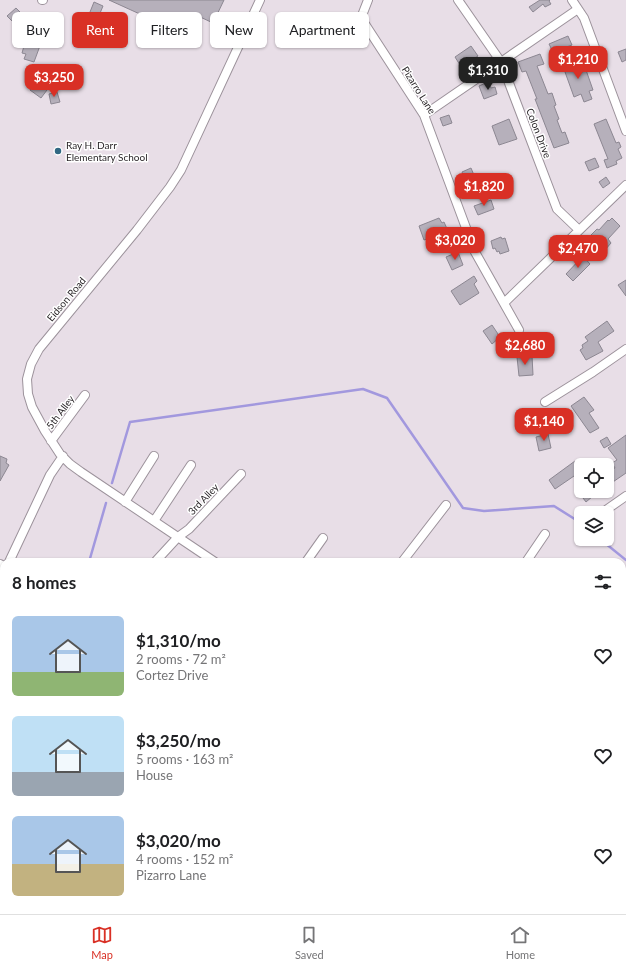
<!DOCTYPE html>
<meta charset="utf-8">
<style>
:root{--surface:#fff;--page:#f6f6f6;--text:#202124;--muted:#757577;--line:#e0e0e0;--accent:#d93025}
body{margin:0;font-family:Lato,sans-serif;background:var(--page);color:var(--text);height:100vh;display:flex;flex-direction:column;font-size:15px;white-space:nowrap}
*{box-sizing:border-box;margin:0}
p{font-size:13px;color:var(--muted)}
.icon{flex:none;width:22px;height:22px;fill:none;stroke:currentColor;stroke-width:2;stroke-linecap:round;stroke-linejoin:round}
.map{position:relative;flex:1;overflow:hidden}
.side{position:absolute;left:0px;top:558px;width:626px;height:356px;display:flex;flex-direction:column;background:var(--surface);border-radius:12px 12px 0 0;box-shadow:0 1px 3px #0004}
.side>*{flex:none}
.guide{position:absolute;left:12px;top:12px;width:400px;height:36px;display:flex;gap:8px}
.fabs{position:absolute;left:574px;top:458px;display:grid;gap:8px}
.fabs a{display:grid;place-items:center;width:40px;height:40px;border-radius:6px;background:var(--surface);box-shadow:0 1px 3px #0004;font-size:20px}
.price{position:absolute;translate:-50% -34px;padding:0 9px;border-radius:8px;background:var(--accent);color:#fff;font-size:13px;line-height:26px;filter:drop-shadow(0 1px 2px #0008)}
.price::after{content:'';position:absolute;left:50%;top:24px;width:12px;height:9px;margin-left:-6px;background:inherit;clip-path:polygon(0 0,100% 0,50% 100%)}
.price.selected{background:#222;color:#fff}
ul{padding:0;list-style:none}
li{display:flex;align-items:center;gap:12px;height:100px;padding:0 12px}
li span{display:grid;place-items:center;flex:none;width:112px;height:80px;border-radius:6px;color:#555}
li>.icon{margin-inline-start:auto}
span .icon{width:48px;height:48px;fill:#fffc;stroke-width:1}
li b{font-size:17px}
h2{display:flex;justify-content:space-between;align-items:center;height:48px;padding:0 12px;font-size:17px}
.tag{padding:0 14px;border-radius:6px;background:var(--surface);box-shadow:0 1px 3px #0004;font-size:14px;line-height:36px}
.tag.selected{background:var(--accent);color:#fff}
.tab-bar{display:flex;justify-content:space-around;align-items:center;height:56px;border-top:1px solid var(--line);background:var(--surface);font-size:11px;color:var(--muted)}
.tab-bar a{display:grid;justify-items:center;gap:2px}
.tab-bar .selected{color:var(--accent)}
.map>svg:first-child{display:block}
</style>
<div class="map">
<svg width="626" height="914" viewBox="0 0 626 914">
<rect width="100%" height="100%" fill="#e8dee7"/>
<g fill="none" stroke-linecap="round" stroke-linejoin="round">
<path stroke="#a298de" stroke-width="2.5" d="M112 483 130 422 363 389 387 398 463 508 484 511 554 506 581 523
M600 539 626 560
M89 562 106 503
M287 910 288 914"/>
</g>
<path fill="#b6b0bb" stroke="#8c8792" d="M109 0H224L213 23 196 15 186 35Z
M540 0H550L549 1 551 4 545 7 543 4 533 12 529 7Z
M94 2 103 6 93 30 84 27Z
M16 8 26 18 17 26 7 16Z
M568 36 572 45 553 52 549 44Z
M25 38 41 43 34 62 24 59 26 54 22 53 24 46 22 45Z
M471 46 478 56 462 66 461 64 460 65 455 57Z
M626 49V60L622 62 618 52Z
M540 54 544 64 537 66 548 94 552 93 556 105 554 106 559 119 557 120 562 133 565 132 569 143 554 148 535 99H537L526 71 522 72 518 62Z
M574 57 580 73 586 70 593 90 589 91 592 99 584 102 581 94 574 97 565 72 568 71 564 61Z
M36 82 47 90 41 98 30 90Z
M488 82 491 88 495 87 497 94 484 99 479 86Z
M57 92 60 102 51 104 49 94Z
M449 115 452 123 443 126 440 118Z
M509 119 517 139 499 145 492 126Z
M606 119 616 143 619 142 621 147 618 149 622 158 616 161 617 164 607 168 604 160 608 159 594 124Z
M595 158 599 167 589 171 585 162Z
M471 168 476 180 466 184 462 172Z
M606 177 610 183 603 188 599 182Z
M491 200 494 209 478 215 474 206Z
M439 218 442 223 444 222 448 231 424 240 419 226Z
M612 218 620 226 608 239 611 243 605 250 590 236 597 229 599 230 608 220 609 221Z
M501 237 502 239 505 238 509 251 500 254 499 251 497 252 495 248 493 249 491 241Z
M458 252 463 265 452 270 446 257Z
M583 256 590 264 573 281 566 274Z
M474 276 477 281 474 284 479 293 460 305 451 291Z
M626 280V296L618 285Z
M607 321 614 331 598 342 603 351 586 360 580 350 583 348 582 345 588 341 585 337Z
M492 325 500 337 492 344 483 331Z
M532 356 533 375 519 376 517 357Z
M584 397 594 410 589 413 599 428 590 433 571 406Z
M563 414 571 426 561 433 553 421Z
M548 434 551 448 539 451 536 437Z
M626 435V473L607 486V477L613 473 611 470 615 468 612 463 617 460 608 448Z
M607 437 611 444 604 448 600 441Z
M0 456 7 459 6 463 9 465 0 481Z
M575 461 581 469V486L574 476 555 489 549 480Z
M584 491H590L593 496 586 502 580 494Z"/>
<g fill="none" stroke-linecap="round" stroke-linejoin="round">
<defs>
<path id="minor" d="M42 0H43
M368 0 361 18 424 115 475 252 519 330
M458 0 501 62 557 209 579 230
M572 0 584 18 626 131
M424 115 578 9
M504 303 626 185
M545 402 593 372 626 349
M51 441 85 395
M125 502 154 456
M606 510 626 496
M154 521 191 465
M9 562 50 475 63 456
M155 562 178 537 189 529 241 474
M215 562 81 472 70 464 60 454 45 431 32 407 28 394 27 379 31 364 39 349 137 230 170 187 181 170 260 0
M306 562 323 538
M402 562 446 505
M526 562 545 534
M0 564 4 566
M0 583 4 574
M622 716 626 714
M0 836 4 838
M622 845 626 849
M162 910 171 914
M505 914 508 910"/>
</defs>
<use href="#minor" stroke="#9c929b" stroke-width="10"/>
<use href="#minor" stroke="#fff" stroke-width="8"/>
</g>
<circle fill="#316883" stroke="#fff" stroke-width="1.5" cx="58" cy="151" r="4"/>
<g text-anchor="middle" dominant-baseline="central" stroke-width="3" stroke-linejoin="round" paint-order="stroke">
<g font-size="10" fill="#2b272a" stroke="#fff">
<text transform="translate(419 90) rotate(58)">Pizarro Lane</text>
<text transform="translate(539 133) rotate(69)">Colon Drive</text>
<text transform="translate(66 299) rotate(-50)">Eidson Road</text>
<text transform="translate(60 412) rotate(-53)">5th Alley</text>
<text transform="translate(203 499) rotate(-46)">3rd Alley</text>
</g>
<g font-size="10" fill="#2b272a" stroke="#fff" text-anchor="start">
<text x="66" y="145">Ray H. Darr<tspan x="66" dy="12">Elementary School</tspan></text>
</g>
</g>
</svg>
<div class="fabs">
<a><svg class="icon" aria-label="locate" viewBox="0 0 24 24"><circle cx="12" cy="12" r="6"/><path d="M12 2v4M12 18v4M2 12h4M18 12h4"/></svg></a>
<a><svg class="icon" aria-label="layers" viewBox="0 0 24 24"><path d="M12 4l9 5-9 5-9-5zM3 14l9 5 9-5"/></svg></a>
</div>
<b class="price" style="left:578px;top:80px">$1,210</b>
<b class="price selected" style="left:488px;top:91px">$1,310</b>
<b class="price" style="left:54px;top:98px">$3,250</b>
<b class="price" style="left:484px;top:207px">$1,820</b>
<b class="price" style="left:455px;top:261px">$3,020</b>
<b class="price" style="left:578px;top:269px">$2,470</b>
<b class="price" style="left:525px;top:366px">$2,680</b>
<b class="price" style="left:544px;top:442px">$1,140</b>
<div class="guide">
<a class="tag">Buy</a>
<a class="tag selected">Rent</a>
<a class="tag">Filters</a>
<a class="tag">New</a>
<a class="tag">Apartment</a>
</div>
<section class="side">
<h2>8 homes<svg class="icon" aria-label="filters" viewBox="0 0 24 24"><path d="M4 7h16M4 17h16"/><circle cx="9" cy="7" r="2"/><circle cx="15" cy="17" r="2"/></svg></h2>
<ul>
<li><span style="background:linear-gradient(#a9c7e8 70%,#8fb573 0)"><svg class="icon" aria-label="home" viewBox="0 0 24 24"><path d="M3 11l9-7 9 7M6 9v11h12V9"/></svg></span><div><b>$1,310/mo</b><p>2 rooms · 72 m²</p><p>Cortez Drive</p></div><svg class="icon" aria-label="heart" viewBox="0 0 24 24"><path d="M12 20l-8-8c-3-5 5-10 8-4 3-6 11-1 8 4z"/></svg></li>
<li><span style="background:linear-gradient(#bfe0f5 70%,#9aa5b1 0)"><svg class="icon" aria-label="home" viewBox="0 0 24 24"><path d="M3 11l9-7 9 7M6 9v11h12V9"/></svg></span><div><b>$3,250/mo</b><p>5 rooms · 163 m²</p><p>House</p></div><svg class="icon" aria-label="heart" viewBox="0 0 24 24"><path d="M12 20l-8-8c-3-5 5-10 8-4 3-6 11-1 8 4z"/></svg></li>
<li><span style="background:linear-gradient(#a9c7e8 60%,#c2b280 0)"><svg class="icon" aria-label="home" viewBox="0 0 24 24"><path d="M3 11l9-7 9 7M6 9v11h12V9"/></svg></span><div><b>$3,020/mo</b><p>4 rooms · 152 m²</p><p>Pizarro Lane</p></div><svg class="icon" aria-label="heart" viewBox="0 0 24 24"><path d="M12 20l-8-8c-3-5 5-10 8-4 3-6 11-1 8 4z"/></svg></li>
</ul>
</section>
</div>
<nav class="tab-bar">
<a class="selected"><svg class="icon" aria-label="map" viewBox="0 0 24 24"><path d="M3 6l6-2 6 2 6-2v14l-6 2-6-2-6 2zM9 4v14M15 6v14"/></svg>Map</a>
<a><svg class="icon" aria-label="saved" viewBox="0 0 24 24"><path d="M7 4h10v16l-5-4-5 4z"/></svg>Saved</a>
<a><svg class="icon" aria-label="home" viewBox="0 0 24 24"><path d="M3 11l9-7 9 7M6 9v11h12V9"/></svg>Home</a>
</nav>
